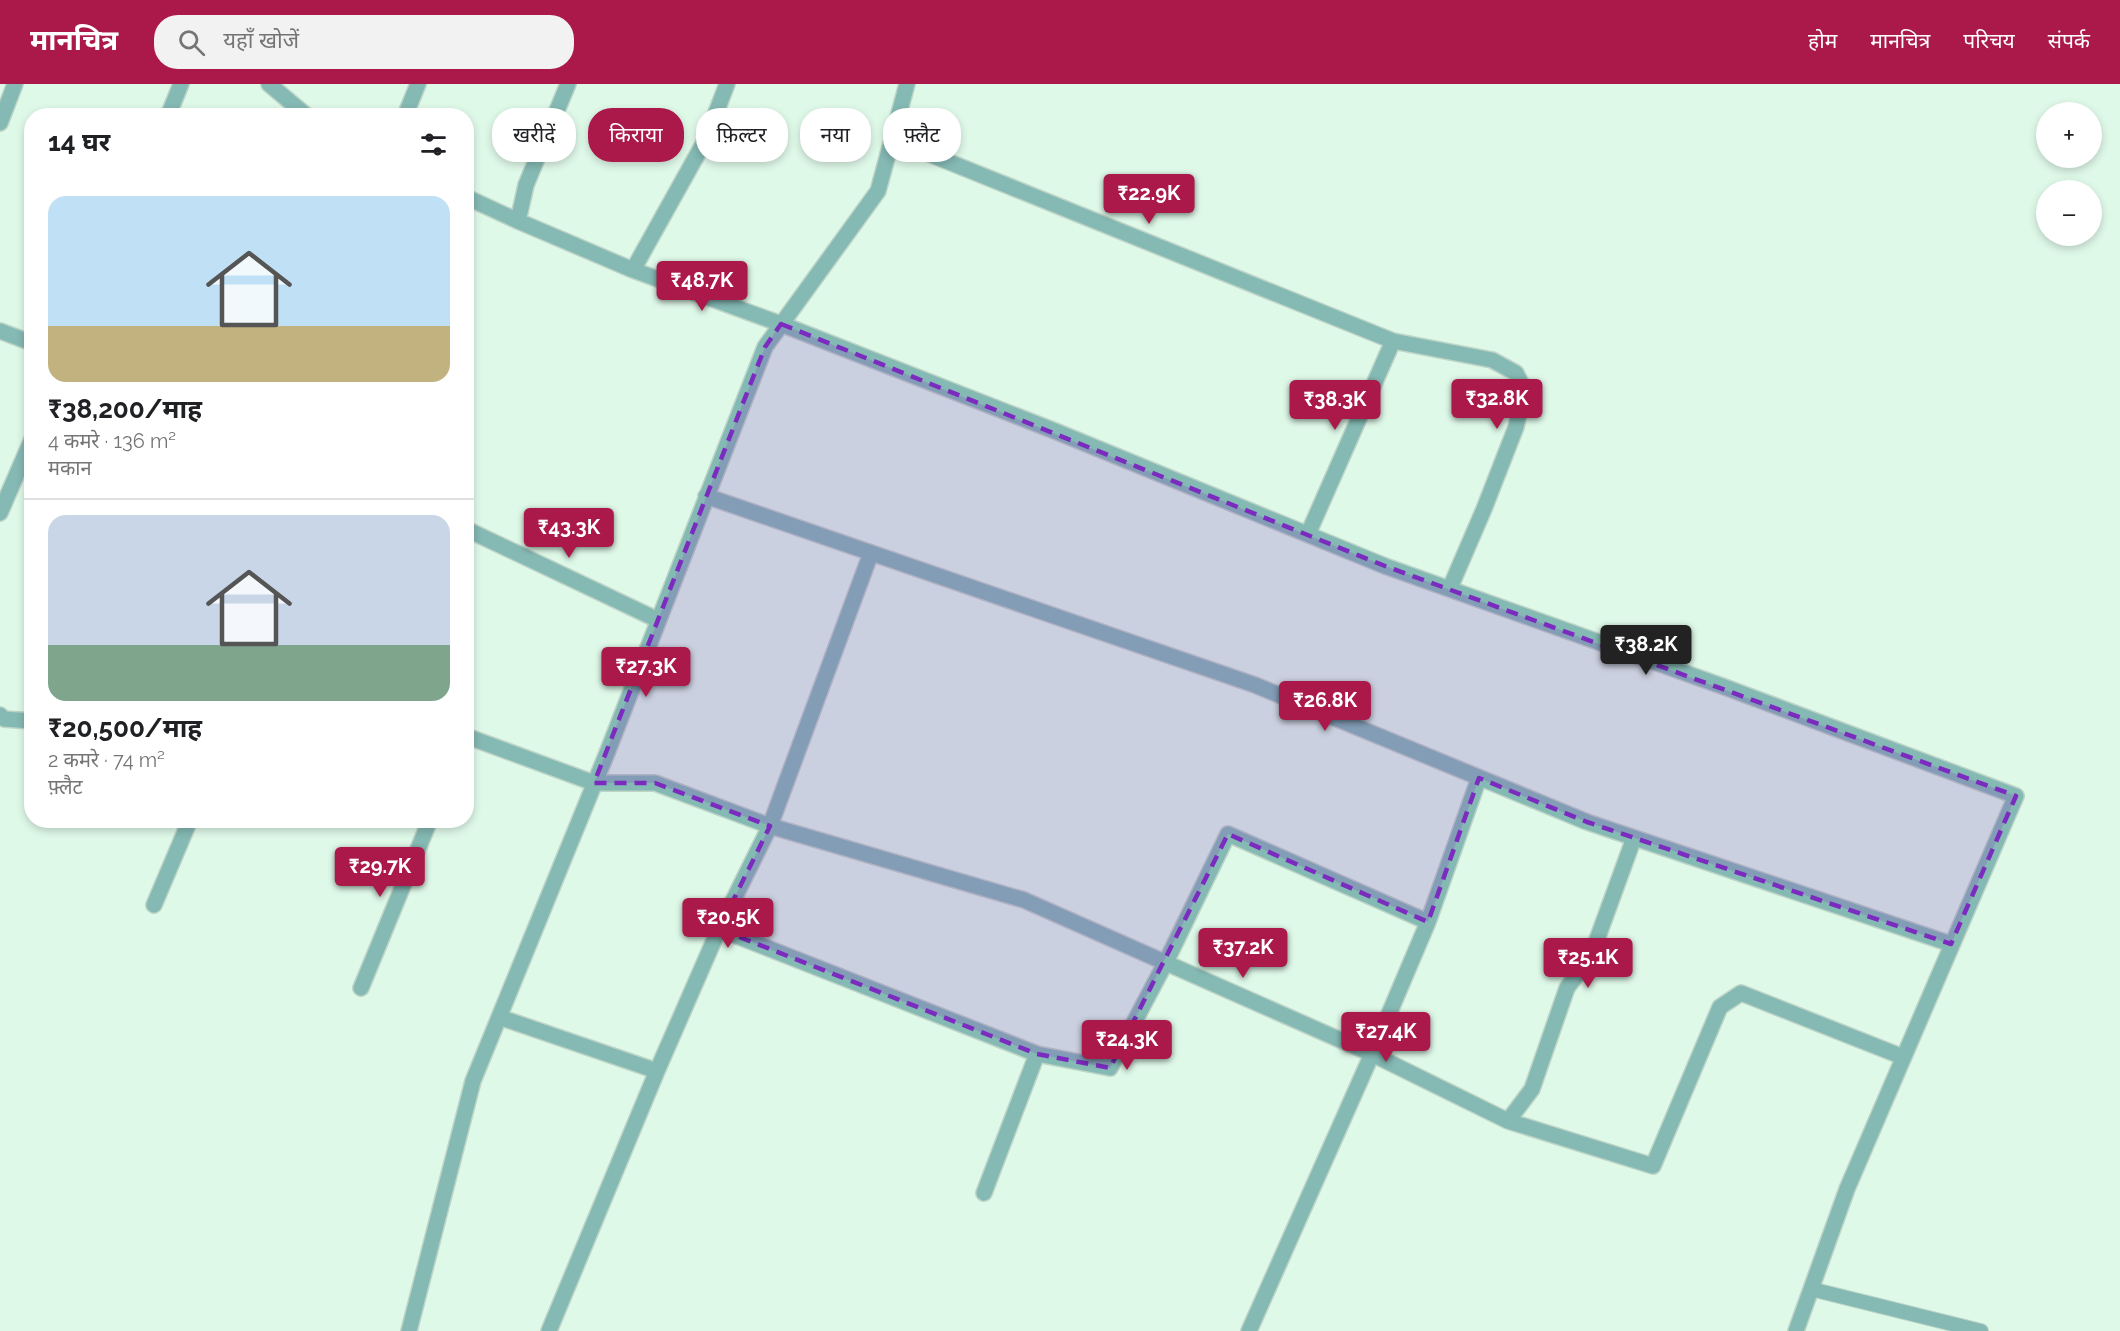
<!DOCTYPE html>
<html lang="hi">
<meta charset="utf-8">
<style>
:root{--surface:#fff;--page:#f2f2f2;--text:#202124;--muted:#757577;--line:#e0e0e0;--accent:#ab184a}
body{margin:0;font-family:Raleway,"Noto Sans Devanagari",sans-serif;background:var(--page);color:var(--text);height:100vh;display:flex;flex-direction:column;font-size:22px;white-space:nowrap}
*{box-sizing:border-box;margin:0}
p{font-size:20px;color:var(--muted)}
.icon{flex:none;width:33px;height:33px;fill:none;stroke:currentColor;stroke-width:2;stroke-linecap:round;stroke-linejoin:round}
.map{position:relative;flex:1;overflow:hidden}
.panel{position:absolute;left:24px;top:24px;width:450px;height:720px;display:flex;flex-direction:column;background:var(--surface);border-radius:24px;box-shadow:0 3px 9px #0003}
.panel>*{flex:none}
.hud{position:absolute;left:492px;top:24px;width:570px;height:54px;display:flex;gap:12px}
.controls{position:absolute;left:2036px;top:18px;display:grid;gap:12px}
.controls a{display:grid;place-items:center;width:66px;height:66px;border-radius:50%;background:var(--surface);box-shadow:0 3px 9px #0003;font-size:30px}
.price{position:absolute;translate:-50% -51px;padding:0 14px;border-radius:6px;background:var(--accent);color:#fff;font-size:20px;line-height:39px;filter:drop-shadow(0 2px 3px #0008)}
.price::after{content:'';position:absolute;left:50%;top:36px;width:18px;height:14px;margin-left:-9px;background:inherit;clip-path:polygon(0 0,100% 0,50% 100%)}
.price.on{background:#222;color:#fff}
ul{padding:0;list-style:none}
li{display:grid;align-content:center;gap:12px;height:318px;padding:0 24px}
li+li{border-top:2px solid var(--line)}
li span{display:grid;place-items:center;height:186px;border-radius:18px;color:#555}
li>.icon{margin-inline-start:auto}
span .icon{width:108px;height:108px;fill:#fffc;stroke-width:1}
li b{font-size:26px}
h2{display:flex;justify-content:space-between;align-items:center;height:72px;padding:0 24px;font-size:26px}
.chip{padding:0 21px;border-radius:24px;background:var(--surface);box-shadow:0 3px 9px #0003;font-size:21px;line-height:54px}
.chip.on{background:var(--accent);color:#fff}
header{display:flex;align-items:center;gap:36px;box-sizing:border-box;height:84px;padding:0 30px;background:var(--accent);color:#fff}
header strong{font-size:28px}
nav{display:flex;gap:33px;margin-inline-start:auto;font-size:21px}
.search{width:420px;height:54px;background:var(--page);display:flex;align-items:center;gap:15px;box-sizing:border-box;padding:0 21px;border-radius:24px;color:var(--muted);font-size:22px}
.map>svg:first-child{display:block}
</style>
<header>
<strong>मानचित्र</strong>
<div class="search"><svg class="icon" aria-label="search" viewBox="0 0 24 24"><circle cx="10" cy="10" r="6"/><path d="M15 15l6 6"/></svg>यहाँ खोजें</div>
<nav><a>होम</a><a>मानचित्र</a><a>परिचय</a><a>संपर्क</a></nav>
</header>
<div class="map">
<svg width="2120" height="1247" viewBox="0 0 2120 1247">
<rect width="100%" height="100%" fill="#dff9e9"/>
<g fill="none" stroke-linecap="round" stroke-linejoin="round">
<defs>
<path id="service" d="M1811 1205 1981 1247"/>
<path id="minor" d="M269 0 307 32
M168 32 181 0
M405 32 418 0
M0 39 15 0
M892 55 1393 257 1492 276 1516 289 1524 305 1516 343 1484 425 1450 504
M466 113 518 137 633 186 781 240 1055 347 1385 482 1722 602 2016 712 1847 1105 1796 1247
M518 137 526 101 568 0
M633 186 706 55 727 0
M0 247 32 259
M706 412 1255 601 1587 738 1951 860
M0 429 32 355
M466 445 658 536
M1308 450 1393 257
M0 631 4 635 32 637
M466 652 594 699H655L770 742 1024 816 1372 970 1508 1037 1653 1082 1720 923 1741 909 1903 973
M154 821 190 736
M719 845 1037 970 1110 984 1166 878 1228 750 1428 838
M361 904 430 736
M499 933 657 987
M1508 1037 1532 1005 1567 904 1591 872 1634 754
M984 1109 1037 970
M409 1247 473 997 607 669 765 263 878 107 907 0
M549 1247 657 987 719 845 770 742 871 469
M1249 1247 1372 970 1428 838 1479 694"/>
</defs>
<use href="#service" stroke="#bdd4c6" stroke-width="16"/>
<use href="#minor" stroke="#bdd4c6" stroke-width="18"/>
<use href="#service" stroke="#85b9b4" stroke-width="14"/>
<use href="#minor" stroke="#85b9b4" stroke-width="15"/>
</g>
<path fill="#7b2cbf" fill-opacity="0.2" stroke="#7b2cbf" stroke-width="4.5" stroke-dasharray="12 8" stroke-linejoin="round" d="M781 240 1385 482 2016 712 1951 860 1587 738 1479 694 1428 838 1228 750 1110 984 1037 970 719 845 770 742 655 699H594L765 263Z"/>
</svg>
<div class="controls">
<a>+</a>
<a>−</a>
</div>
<b class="price" style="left:1149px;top:141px">₹22.9K</b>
<b class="price" style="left:702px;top:228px">₹48.7K</b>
<b class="price" style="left:1497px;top:346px">₹32.8K</b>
<b class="price" style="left:1335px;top:347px">₹38.3K</b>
<b class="price" style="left:569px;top:475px">₹43.3K</b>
<b class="price on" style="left:1646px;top:592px">₹38.2K</b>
<b class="price" style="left:646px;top:614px">₹27.3K</b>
<b class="price" style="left:1325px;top:648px">₹26.8K</b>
<b class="price" style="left:380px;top:814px">₹29.7K</b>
<b class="price" style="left:728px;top:865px">₹20.5K</b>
<b class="price" style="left:1243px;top:895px">₹37.2K</b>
<b class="price" style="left:1588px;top:905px">₹25.1K</b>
<b class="price" style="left:1386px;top:979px">₹27.4K</b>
<b class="price" style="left:1127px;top:987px">₹24.3K</b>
<div class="hud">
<a class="chip">खरीदें</a>
<a class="chip on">किराया</a>
<a class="chip">फ़िल्टर</a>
<a class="chip">नया</a>
<a class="chip">फ़्लैट</a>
</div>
<section class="panel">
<h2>14 घर<svg class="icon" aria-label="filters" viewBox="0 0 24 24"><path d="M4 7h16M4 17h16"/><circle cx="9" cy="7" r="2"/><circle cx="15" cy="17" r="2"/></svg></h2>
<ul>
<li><span style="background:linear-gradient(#bfe0f5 70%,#c2b280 0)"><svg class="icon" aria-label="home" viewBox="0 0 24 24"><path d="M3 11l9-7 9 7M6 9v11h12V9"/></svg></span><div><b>₹38,200/माह</b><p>4 कमरे · 136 m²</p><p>मकान</p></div></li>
<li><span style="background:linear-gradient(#c9d6e8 70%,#7fa58c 0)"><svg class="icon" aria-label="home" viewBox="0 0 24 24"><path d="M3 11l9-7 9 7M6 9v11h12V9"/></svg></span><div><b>₹20,500/माह</b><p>2 कमरे · 74 m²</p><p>फ़्लैट</p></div></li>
</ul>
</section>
</div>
